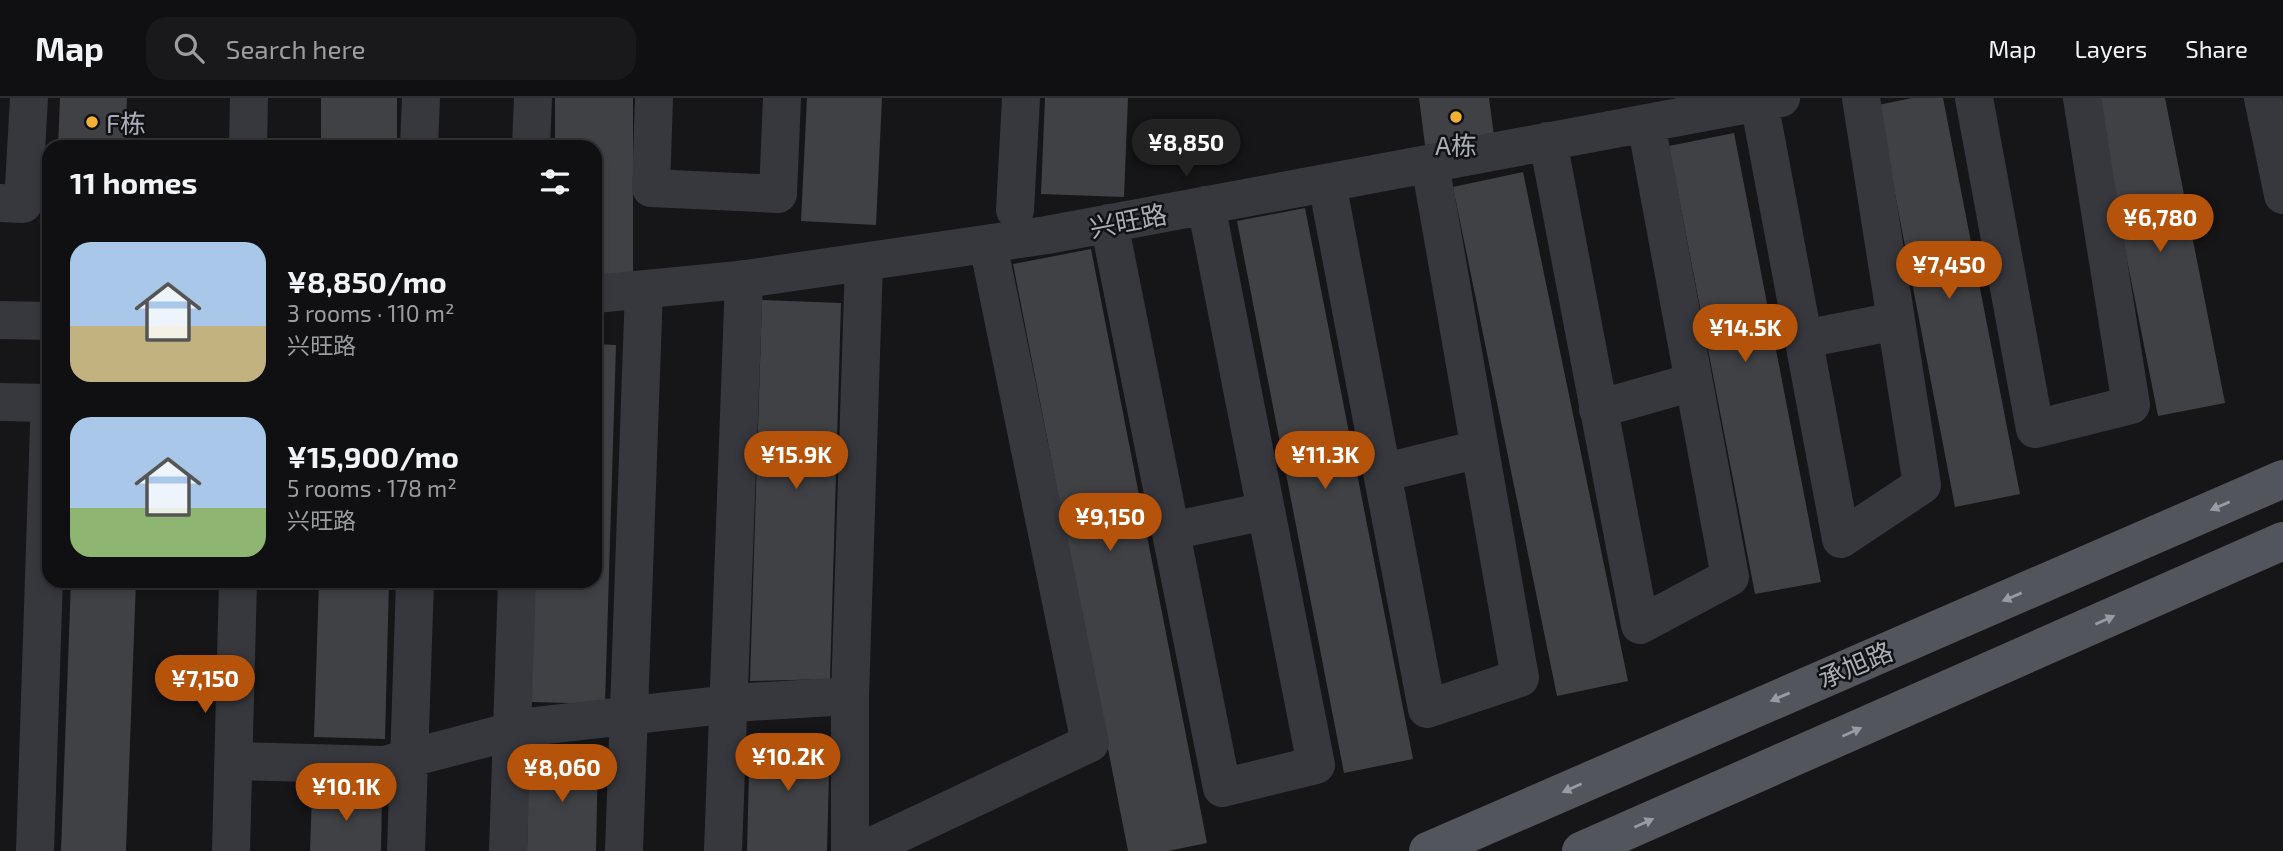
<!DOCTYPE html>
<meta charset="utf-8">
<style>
:root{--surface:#101012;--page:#19191b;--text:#f1f3f6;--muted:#9c9d9f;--line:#303032;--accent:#b45309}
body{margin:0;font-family:"Exo 2","Noto Sans SC",sans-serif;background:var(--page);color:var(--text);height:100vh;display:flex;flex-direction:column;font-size:26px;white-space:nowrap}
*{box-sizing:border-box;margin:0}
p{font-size:23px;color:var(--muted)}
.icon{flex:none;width:38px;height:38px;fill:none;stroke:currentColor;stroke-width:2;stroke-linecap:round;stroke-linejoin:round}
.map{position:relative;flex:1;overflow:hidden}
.details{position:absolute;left:42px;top:42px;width:560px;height:448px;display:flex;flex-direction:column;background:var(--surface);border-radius:21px;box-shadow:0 4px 10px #0003,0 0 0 2px var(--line)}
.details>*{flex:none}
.price{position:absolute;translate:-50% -60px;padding:0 16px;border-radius:24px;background:var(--accent);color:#fff;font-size:23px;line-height:46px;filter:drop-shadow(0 2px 4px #0008)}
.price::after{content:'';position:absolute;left:50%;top:42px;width:21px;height:16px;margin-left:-10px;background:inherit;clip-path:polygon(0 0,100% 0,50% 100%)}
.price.on{background:#222;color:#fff}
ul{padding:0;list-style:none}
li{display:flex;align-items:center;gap:21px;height:175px;padding:0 28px}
li span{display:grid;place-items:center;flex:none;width:196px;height:140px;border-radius:21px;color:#555}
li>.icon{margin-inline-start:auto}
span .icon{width:84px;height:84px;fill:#fffc;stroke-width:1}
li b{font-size:30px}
h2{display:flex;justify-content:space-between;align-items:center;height:84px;padding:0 28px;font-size:30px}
header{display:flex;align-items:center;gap:42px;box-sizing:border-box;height:98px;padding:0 35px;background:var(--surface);border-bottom:2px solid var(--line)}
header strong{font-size:33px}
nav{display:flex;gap:38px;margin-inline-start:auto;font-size:24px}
.search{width:490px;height:63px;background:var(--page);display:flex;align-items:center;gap:18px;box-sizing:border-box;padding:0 24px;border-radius:21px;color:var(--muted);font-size:26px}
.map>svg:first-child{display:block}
</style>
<header>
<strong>Map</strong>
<div class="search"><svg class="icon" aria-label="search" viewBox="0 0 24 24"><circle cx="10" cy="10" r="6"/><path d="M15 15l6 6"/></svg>Search here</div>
<nav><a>Map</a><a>Layers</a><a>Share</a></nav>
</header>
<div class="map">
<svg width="2283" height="753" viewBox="0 0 2283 753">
<rect width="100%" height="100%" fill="#161618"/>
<path fill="#404145" d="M60 0H127L125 49H58Z
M321 0H397V49H321Z
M555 0H633V182H595V49H555Z
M807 0H882L876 127 801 123Z
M1045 0H1128L1124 99 1041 96Z
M1419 0H1489L1494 38 1425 47Z
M1912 0H1943L2020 396 1955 409 1878 7Z
M2095 0H2165L2225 305 2158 318Z
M1734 35 1821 484 1755 496 1669 48Z
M1523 74 1628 583 1557 598 1453 89Z
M1305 110 1413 661 1344 675 1237 123Z
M1091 151 1207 745 1168 753H1128L1013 166Z
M762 202 841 205 830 581 750 583Z
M595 246 616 247 605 606 531 604 535 483H595Z
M71 483H136L126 753H61Z
M319 483H389L385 641 314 639Z
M750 636 830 638 827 753H747Z
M529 658 598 660 596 753H527Z
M312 695 382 697 381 753H310Z"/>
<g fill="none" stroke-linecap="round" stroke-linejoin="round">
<path stroke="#37383d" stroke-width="38" d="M654 0 651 90 778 96 782 0
M1974 0 2035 331 2131 307 2082 0
M2263 0 2283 97
M1759 4 1841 441 1922 387 1861 0
M1548 43 1640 527 1730 479 1646 25
M248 49 249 0
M419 49 421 0
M531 49 533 0
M1327 85 1427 611 1520 580 1430 66
M0 105 23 106 29 0
M1015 112 1021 0
M1109 125 1222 690 1316 667 1206 107
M595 196 739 182 1047 137 1781 0
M0 222 49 223
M1804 241 1896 223
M0 304 49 305
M1598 311 1693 284
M1382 375 1479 351
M1171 433 1266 413
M234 663 384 667 528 629 748 604 850 598
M35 753 49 327
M231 753 238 483
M406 753 415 483
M508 753 517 483
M624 753 644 191
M723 753 744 181
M850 753V598L864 164
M862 753 1090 645 988 146"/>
<path stroke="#53555c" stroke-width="38" d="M1428 753 2283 381
M1581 753 2283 443"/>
</g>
<defs><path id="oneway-solid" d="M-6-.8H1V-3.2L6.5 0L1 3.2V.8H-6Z" transform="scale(1.75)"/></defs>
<g fill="#979ba6">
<use href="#oneway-solid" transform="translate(2220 408) rotate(157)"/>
<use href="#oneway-solid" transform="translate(2012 499) rotate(157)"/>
<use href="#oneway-solid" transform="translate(2105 522) rotate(-24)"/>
<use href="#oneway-solid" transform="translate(1780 599) rotate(157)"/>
<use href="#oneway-solid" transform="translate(1852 634) rotate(-24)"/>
<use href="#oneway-solid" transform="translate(1572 690) rotate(156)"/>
<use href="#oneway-solid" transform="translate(1644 725) rotate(-24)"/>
</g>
<g fill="#f2b134" stroke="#111113" stroke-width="2.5">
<circle cx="1456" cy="19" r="7"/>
<circle cx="92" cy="24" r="7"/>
</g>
<g text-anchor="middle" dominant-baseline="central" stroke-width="5" stroke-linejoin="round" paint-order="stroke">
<g font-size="26" fill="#a8adb8" stroke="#111113" text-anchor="start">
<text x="106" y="24">F栋</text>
<text x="1456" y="46" text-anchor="middle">A栋</text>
</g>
<g font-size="26" fill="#a8adb8" stroke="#111113">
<text transform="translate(1128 122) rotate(-11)">兴旺路</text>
<text transform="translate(1855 566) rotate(-23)">承旭路</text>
</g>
</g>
</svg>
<b class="price on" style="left:1186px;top:81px">¥8,850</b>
<b class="price" style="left:2160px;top:156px">¥6,780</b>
<b class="price" style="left:1949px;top:203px">¥7,450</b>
<b class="price" style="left:1745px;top:266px">¥14.5K</b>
<b class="price" style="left:796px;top:393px">¥15.9K</b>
<b class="price" style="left:1325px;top:393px">¥11.3K</b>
<b class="price" style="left:1110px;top:455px">¥9,150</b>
<b class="price" style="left:205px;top:617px">¥7,150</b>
<b class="price" style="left:788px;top:695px">¥10.2K</b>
<b class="price" style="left:562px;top:706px">¥8,060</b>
<b class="price" style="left:346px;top:725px">¥10.1K</b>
<section class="details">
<h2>11 homes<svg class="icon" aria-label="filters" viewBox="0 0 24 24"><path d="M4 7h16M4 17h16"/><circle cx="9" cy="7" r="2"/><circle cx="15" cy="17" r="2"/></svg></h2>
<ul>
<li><span style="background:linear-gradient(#a9c7e8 60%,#c2b280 0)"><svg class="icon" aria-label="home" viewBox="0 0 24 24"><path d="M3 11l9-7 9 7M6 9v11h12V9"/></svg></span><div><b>¥8,850/mo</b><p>3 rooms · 110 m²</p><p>兴旺路</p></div></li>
<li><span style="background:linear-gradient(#a9c7e8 65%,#8fb573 0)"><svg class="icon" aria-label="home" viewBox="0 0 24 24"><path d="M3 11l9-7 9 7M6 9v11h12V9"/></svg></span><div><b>¥15,900/mo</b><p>5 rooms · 178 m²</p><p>兴旺路</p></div></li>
</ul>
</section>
</div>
